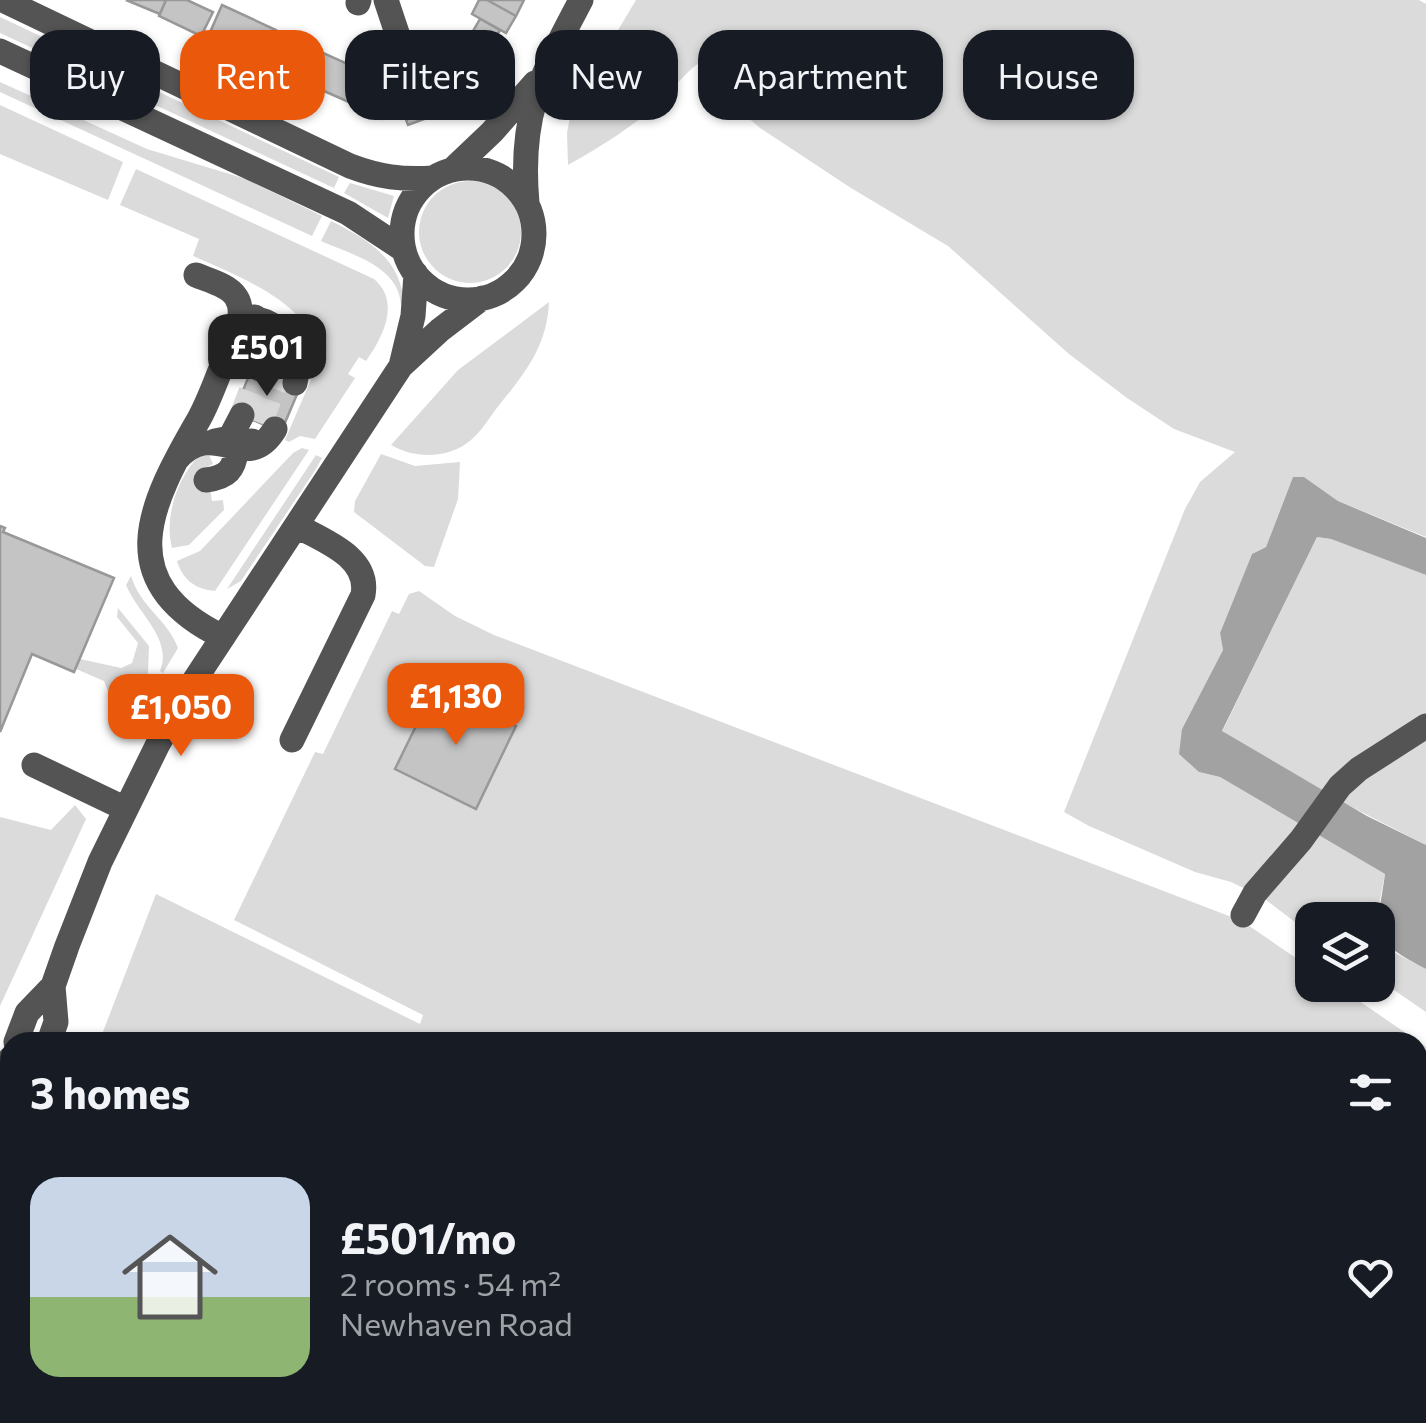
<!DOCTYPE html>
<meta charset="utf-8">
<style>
:root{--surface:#171b24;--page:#20242c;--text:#f1f3f6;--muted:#9ea1a6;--line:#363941;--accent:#ea580c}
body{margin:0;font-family:Commissioner,sans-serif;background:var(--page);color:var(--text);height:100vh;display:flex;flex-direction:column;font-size:38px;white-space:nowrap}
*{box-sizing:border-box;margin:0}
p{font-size:32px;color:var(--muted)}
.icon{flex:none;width:55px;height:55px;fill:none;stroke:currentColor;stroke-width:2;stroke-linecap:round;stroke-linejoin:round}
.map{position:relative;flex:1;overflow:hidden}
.sheet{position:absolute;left:0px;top:1032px;width:1428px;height:392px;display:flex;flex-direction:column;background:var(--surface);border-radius:30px 30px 0 0;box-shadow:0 2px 8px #0004}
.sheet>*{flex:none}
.banner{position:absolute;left:30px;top:30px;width:1368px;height:90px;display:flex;gap:20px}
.buttons{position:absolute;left:1295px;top:902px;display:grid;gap:20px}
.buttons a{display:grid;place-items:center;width:100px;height:100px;border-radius:20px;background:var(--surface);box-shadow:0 2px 8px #0004;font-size:50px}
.price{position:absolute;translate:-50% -85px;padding:0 22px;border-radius:20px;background:var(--accent);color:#fff;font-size:32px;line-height:65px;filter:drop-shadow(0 2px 5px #0008)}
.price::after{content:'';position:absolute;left:50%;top:60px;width:30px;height:22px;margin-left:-15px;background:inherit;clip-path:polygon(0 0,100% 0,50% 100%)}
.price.selected{background:#222;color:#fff}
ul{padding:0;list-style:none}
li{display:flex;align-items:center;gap:30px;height:250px;padding:0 30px}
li+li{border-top:2px solid var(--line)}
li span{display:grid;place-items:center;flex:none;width:280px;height:200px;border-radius:30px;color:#555}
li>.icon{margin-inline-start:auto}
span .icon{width:120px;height:120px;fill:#fffc;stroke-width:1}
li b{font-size:42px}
h2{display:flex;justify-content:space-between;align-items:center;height:120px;padding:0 30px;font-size:42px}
.tag{padding:0 35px;border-radius:30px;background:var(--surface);box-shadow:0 2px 8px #0004;font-size:35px;line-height:90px}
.tag.selected{background:var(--accent);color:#fff}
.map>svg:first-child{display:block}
</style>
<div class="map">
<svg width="1426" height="1423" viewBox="0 0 1426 1423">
<rect width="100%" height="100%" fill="#fff"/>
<path fill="#dbdbdb" d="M636 0H1419L1426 4V537L1338 501 1304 477H1293L1266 547 1252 554 1220 633 1223 650 1182 729 1199 772 1220 777 1385 874 1376 920H1312V935L1262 897 1231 882 1195 872 1089 826 1064 812 1185 509 1200 482 1235 452 1174 429 1127 398 1069 354 948 246 851 188 760 128 738 109 719 55C690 61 680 84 659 103 631 128 600 147 568 165L567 133 572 107Z
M0 17 339 177 334 188 0 33Z
M0 82 147 149 246 179 322 216 312 236 0 92Z
M0 105 123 162 108 200 0 154Z
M136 169 374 279C401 302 383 337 366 361L359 357 348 374 355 378 315 439 300 436 289 442 285 440 319 361C317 305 236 275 193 256L199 239 120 205Z
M419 232a51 51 0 1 1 102 0a51 51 0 1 1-102 0Z
M350 183 394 196 388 218 344 193Z
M331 221C369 240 401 259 404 304H401C397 265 352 255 321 241Z
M549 302C547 345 527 371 500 404 490 416 483 430 471 440 449 459 415 459 391 445L458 370Z
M302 448 309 450 215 591C195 589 183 580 177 561L200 551 293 453Z
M381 454 415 466 460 462 458 499 434 567 425 566 354 512 355 501Z
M209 455 213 464 201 470 210 487 212 501 223 500 224 510 189 545 172 548C164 518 177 478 199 456Z
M316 455 322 458 316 469 241 581 227 589Z
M1317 537 1331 539 1426 575V716L1326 792 1222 732Z
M131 576C141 608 168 620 178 648L163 673 160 671C173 639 138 614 126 585Z
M419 591 455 616 494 635 1242 921 1312 969V985H1336L1426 1047V1100L1418 1096V1042H99L156 894 420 1024 423 1015 234 920 315 752 323 754 392 611 399 614 409 594Z
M118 608 149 646 148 673 156 683 132 725 120 720 104 681 76 669 80 659 121 668 132 663 138 643 117 617Z
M1426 736V845L1342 802 1362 776Z
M75 805 86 819 0 1006V817L51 830Z
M1378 932 1395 953 1426 969V1012L1378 979Z
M1418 1114 1426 1118V1224L1418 1221Z
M269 1415H1174L1140 1423H277Z"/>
<path fill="#a2a2a2" d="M1293 477H1304L1338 501 1426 538V575L1331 539 1317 537 1222 731 1367 816 1426 845V969C1366 938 1377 933 1385 874L1220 777 1199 772 1179 754 1182 729 1223 650 1220 633 1252 554 1266 547Z"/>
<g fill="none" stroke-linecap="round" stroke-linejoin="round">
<path stroke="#a2a2a2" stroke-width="9" d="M338 1415 341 1423"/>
</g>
<path fill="#c4c4c4" stroke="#989898" stroke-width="2.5" d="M126 0H166L160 14Z
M166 0H187L213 12 201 36 159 16Z
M479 0H487L516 16 506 33 472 14Z
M487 0H524L516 16Z
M222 5 276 30 261 62 208 37Z
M480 19 500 30 481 63 461 52Z
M279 33 372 75 358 106 265 65Z
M452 56 476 67 464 91 445 97 449 110 408 125 403 111 382 119 359 109 369 85 382 91 433 70 434 73 445 69Z
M253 366 301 385 281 432 234 412Z
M0 526 5 528 3 532 114 578 74 672 32 654 0 732Z
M435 687 516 726 476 809 395 769Z
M1418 1266 1426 1269V1308L1418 1306Z
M1426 1339V1389L1418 1386V1367Z
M1418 1390 1426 1392 1419 1423H1386L1388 1415H1418Z"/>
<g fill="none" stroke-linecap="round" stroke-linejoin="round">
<path stroke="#d9d9d9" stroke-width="25" stroke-dasharray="25 12" stroke-linecap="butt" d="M242 415 260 369
M260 423 278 376"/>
<path stroke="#545454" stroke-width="25" d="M3 0 350 166C379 177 402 180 433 178
M386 0 405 57
M358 3 359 0
M0 51 348 213 404 250
M402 234a66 66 0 1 1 132 0a66 66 0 1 1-132 0Z
M452 170 492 132 535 83
M527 203C519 114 541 76 581 0
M196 275C207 280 229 285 236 297 246 312 236 333 229 348 219 372 211 397 199 419 149 505 110 582 223 637
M255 317C276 333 269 348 260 369
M236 333C258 297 305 342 295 383
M401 366 413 316 416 274
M215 441 230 438 242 415
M177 459C216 416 246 477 275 429
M206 480C228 477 234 470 237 448L252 441
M292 740 363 595C370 557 324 541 297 526
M34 765 126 809
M1243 915 1255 893 1301 840 1340 786 1359 769 1426 726
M16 1042 27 1013 53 986
M49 1042 56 1022 53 986 67 946 100 862 158 744 192 684 401 366 440 330 482 298
M0 1088 10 1059
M0 1138 10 1126
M1418 1244 1426 1246
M0 1414 10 1415
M1207 1423 1222 1415"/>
</g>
</svg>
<div class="buttons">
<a><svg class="icon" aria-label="layers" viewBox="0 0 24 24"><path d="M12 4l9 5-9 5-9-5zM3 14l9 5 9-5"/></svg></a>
</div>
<b class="price selected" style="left:267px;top:399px">£501</b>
<b class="price" style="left:456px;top:748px">£1,130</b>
<b class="price" style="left:181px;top:759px">£1,050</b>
<div class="banner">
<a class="tag">Buy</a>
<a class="tag selected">Rent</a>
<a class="tag">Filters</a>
<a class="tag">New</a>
<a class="tag">Apartment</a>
<a class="tag">House</a>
</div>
<section class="sheet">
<h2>3 homes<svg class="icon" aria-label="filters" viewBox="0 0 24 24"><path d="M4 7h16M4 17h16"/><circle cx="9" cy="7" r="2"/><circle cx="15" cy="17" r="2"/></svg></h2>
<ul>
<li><span style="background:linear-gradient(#c9d6e8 60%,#8fb573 0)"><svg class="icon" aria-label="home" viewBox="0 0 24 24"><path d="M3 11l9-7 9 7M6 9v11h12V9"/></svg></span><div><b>£501/mo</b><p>2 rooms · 54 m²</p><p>Newhaven Road</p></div><svg class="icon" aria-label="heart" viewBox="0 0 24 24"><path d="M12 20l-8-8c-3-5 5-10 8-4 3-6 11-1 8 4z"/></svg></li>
</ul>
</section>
</div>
